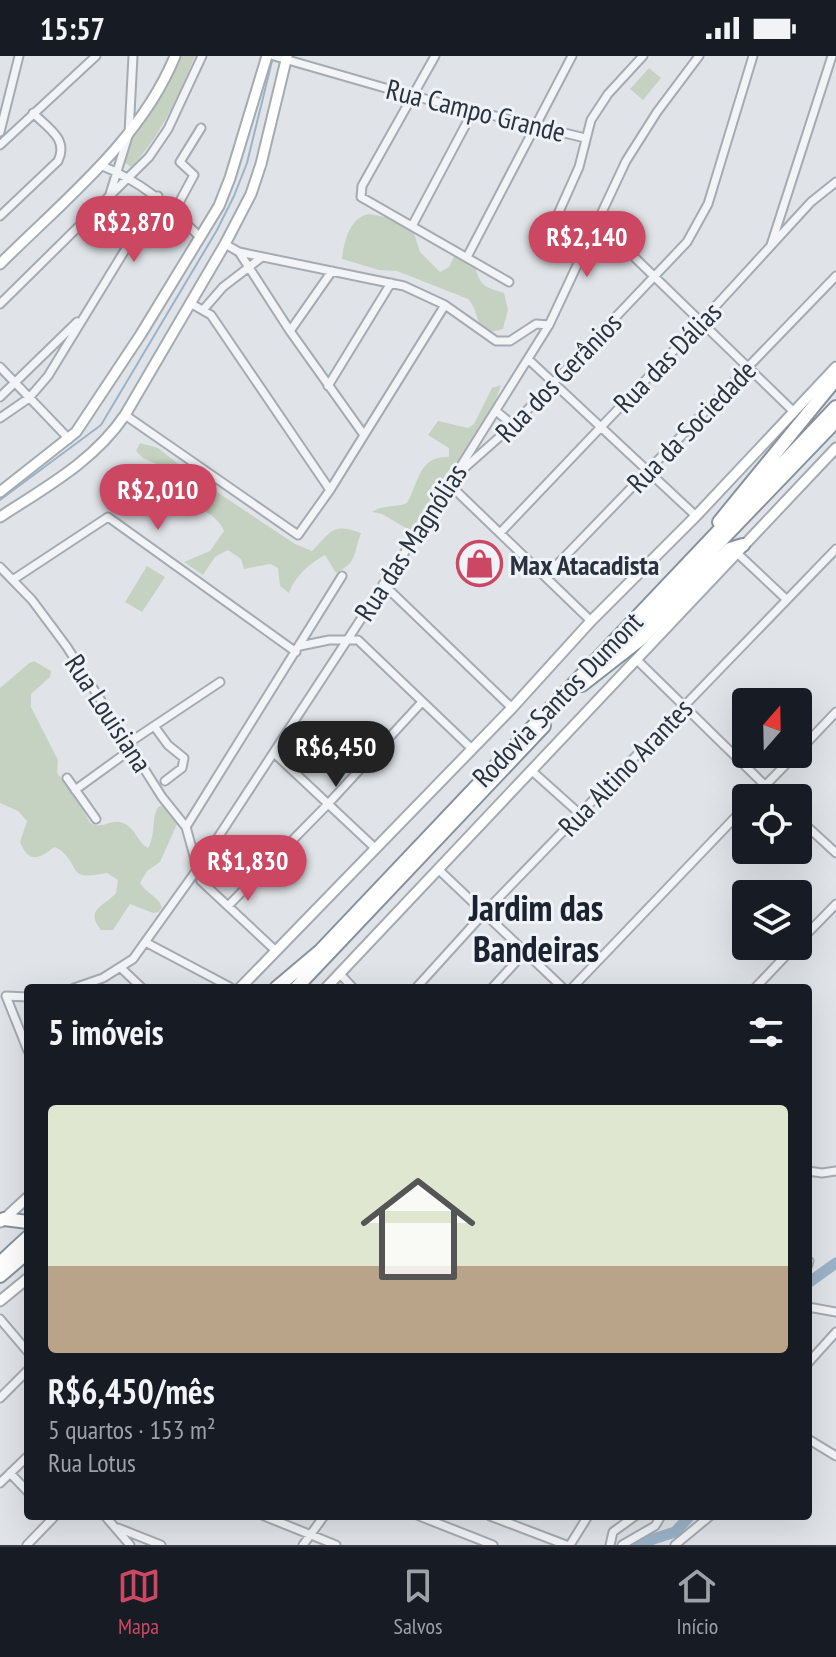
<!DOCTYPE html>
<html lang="pt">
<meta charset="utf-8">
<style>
:root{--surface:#171b24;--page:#242831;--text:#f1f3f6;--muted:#9ea1a6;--line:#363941;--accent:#cb4762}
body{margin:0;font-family:"PT Sans Narrow",sans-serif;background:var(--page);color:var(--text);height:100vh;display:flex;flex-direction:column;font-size:30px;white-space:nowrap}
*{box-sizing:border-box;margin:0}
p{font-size:26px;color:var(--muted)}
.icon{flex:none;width:44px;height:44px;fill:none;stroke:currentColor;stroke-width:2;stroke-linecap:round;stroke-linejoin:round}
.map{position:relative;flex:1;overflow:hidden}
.sheet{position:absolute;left:24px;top:928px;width:788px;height:536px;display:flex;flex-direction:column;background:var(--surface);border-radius:8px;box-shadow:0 8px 32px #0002}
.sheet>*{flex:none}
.needle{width:52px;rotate:20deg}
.fabs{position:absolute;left:732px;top:632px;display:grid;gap:16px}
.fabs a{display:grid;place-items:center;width:80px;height:80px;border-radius:8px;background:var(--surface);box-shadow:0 8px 32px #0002;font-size:40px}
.price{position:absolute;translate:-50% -68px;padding:0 18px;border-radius:28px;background:var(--accent);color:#fff;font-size:26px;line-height:52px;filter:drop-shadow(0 2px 4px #0008)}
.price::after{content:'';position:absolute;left:50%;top:48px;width:24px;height:18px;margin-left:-12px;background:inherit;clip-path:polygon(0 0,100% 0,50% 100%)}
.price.on{background:#222;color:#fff}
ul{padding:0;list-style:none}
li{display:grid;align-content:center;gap:16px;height:424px;padding:0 24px}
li+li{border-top:2px solid var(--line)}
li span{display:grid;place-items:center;height:248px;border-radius:8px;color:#555}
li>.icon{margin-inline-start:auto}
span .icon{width:144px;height:144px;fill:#fffc;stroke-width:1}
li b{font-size:34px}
h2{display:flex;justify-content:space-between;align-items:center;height:96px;padding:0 24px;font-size:34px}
.status{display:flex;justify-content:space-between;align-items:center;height:56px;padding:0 40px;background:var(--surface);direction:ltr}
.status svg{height:22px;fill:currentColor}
.dock{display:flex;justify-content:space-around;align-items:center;height:112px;border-top:2px solid var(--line);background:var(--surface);font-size:22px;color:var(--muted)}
.dock a{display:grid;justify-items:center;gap:4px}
.dock .on{color:var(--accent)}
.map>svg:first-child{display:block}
</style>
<div class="status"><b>15:57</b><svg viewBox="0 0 49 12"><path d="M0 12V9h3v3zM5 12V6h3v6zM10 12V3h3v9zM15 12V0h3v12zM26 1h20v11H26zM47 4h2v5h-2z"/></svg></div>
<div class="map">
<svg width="836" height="1489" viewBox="0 0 836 1489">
<rect width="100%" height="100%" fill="#e0e4e8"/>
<path fill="#c6d2c1" d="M180 0H195C178 40 162 79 131 111L124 106 134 72Z
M649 12 661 22 643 44 630 33Z
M369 158 391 162 408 171 414 177 420 196 440 216 449 211 454 201 472 204C482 228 477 229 504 237L508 254 503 273C474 283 481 256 468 243L397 215 379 214 342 203C344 185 350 161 369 158Z
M501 329 490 360 461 403 448 415 411 475 382 458 372 456C384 448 395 452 407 447 419 426 419 399 449 401V392L428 379 438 365 468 372 474 368 492 332Z
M140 387 158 392 196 422 295 488 312 495C331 476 332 466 361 477 353 498 358 506 336 517L325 499C309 508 295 520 289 537L280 530 278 512 270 508 244 513 241 503 228 494 215 501 203 519 184 506 210 495 224 475C219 463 209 457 197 451L198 440 172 415 143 402 136 395Z
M147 510 165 521 142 556 125 546Z
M34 605 51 615 50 621 31 638V651L58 704 57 717 74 737 90 767C103 774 111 762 123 767 136 772 137 786 148 792 156 779 151 763 158 751L164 749 178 766 160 806 147 815 140 827C146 837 158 840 162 851L159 856 153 857 130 848 113 874H101C84 853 105 850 116 837L118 824 107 817C65 825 83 812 59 793L54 791C39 803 29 808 20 786L27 765 18 755 0 747V632L28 608Z"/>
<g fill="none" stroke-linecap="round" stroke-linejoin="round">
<path stroke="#9bb3c8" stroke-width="2" d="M0 444 101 369 217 174 234 140 247 107 273 1"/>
<path stroke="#9bb3c8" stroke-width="11" d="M808 1227 836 1207
M635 1489 675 1476 690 1460"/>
<defs>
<path id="street" d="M274 0 413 40 585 82
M435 0 362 130 361 141 509 226
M0 76 19 0
M0 89 96 0
M100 109C143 126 167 149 200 181
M110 138 129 77 133 0
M174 156 194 119 180 106 201 72
M0 160 58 105C69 83 47 71 33 57
M597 165 793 355
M412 170 473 55
M225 188 239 196 404 230 445 249 496 285H510L536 268 549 269
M771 189 832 0
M239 196 290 275 364 379
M541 196 579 111 591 64 608 38 643 0
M467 201 572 0
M190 247 211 259 330 434
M0 248 149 101 168 73 202 0
M203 254 223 231 262 201
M290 275 332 215
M528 303 696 460
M0 311 69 383
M328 330 391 227
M0 341 77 266
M496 355 513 369
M125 359 298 479 330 434 445 249
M0 362 29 342 48 320 158 140
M460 416 513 369 687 186 708 148 753 0
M449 428 591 565
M500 477 701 266 811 146 836 126
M736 496 786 543
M0 511 32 544 67 591 162 741 186 771 201 825 276 895
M546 520 836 220
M14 523 108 461 296 596
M383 528 512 652
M300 590 329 584H358L471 692
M637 604 778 742
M154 670 168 689 184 702 182 712 165 725
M130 686 220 626
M798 696 836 656
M275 698 375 792
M532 715 580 758
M67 722 96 763
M75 734 133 692
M753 742 796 698
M798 762 836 797
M186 771 342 520
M438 813 563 932
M228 850 328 748 422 646
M147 887 230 931
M798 887 836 848
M121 912 142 932
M340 918 353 932
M74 932 103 922 133 903 196 815 454 421 549 269 626 105 657 56 699 0
M416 932 484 857 836 493
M492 932 525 896
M572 932 746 750
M755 932 795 890
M28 941 6 940 28 995
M808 1115 822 1117 836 1115
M808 1209 809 1205
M808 1251 836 1256
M0 1263 28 1296
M808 1307 836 1276
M0 1342 28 1314
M808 1383 836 1400
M10 1417 28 1436
M0 1427 28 1400
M105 1460 130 1489
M264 1460 336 1489
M419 1460 493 1489
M490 1460 566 1489
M118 1472 161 1489
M27 1489 55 1460
M303 1489 324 1460
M570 1489 588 1460
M610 1489 613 1476 635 1460
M622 1489 655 1470 661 1460
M675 1489 710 1460"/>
<path id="secondary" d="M0 208C63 145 141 84 175 0
M0 436 76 376 141 278 219 150 230 122 267 0
M0 461C46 431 94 405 125 359L225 188 251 138 261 108 287 0
M240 932 512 652 591 565 696 460 836 311
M326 932 836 392
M1 1166 28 1141
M0 1245 28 1222"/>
<path id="highway" d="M719 466 836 323
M614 596 836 365
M582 629 641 583 730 493 743 489
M276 932 321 894 836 351
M296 932 544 670
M4 1163 28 1166
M0 1207 28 1181
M0 1220 28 1196"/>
</defs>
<use href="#street" stroke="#a5abb2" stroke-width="11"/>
<use href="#secondary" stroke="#a5abb2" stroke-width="13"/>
<use href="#highway" stroke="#87929f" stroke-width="16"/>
<use href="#street" stroke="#f2f4f7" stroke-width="7"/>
<use href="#secondary" stroke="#fff" stroke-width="9"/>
<use href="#highway" stroke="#fff" stroke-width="12"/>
</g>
<defs>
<symbol id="shop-ring" viewBox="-11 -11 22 22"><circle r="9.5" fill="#eff2f6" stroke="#cb4762" stroke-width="1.5"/><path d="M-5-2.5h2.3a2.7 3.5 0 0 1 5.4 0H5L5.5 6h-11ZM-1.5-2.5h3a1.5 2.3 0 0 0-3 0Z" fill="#cb4762"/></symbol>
</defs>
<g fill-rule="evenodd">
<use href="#shop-ring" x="454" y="482" width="51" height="51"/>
</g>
<g text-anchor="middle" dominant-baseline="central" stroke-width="6" stroke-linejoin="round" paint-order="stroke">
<g font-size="28" fill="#29323f" stroke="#eff2f6">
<text transform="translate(476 54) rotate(14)">Rua Campo Grande</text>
<text transform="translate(667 301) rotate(-46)">Rua das Dálias</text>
<text transform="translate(558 321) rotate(-46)">Rua dos Gerânios</text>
<text transform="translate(691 370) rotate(-46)">Rua da Sociedade</text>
<text transform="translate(410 486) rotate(-57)">Rua das Magnólias</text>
<text transform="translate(557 643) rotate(-46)">Rodovia Santos Dumont</text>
<text transform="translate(109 657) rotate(57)">Rua Louisiana</text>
<text transform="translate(625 711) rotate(-46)">Rua Altino Arantes</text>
</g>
<g font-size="28" font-weight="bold" fill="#29323f" stroke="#eff2f6" text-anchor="start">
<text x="510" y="508">Max Atacadista</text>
</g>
<g font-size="36" font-weight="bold" fill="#1b2330" stroke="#eff2f6">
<text x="536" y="851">Jardim das<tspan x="536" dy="41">Bandeiras</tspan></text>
</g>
</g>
</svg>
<div class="fabs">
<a><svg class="needle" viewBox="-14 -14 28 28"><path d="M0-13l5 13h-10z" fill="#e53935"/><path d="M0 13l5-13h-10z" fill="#9ea1a6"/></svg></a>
<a><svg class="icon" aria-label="locate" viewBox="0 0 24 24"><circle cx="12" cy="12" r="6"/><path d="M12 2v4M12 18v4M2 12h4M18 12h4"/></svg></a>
<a><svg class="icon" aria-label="layers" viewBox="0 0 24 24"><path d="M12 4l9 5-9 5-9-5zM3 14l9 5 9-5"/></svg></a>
</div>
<b class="price" style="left:134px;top:208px">R$2,870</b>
<b class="price" style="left:587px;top:223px">R$2,140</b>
<b class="price" style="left:158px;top:476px">R$2,010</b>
<b class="price on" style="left:336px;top:733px">R$6,450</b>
<b class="price" style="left:248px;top:847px">R$1,830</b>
<section class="sheet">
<h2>5 imóveis<svg class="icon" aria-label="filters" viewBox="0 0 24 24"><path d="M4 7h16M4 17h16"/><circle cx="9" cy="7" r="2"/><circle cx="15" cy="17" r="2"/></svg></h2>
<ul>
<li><span style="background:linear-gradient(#dfe7d0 65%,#b9a48a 0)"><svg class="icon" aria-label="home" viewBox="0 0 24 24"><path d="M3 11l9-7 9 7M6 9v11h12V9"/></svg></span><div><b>R$6,450/mês</b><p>5 quartos · 153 m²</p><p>Rua Lotus</p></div></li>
</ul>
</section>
</div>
<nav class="dock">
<a class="on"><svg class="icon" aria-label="map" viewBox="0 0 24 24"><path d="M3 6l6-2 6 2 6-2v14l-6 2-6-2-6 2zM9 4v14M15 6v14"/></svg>Mapa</a>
<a><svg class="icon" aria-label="saved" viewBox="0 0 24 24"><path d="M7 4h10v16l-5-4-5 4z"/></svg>Salvos</a>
<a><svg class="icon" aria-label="home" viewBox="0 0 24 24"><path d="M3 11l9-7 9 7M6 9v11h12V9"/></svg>Início</a>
</nav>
